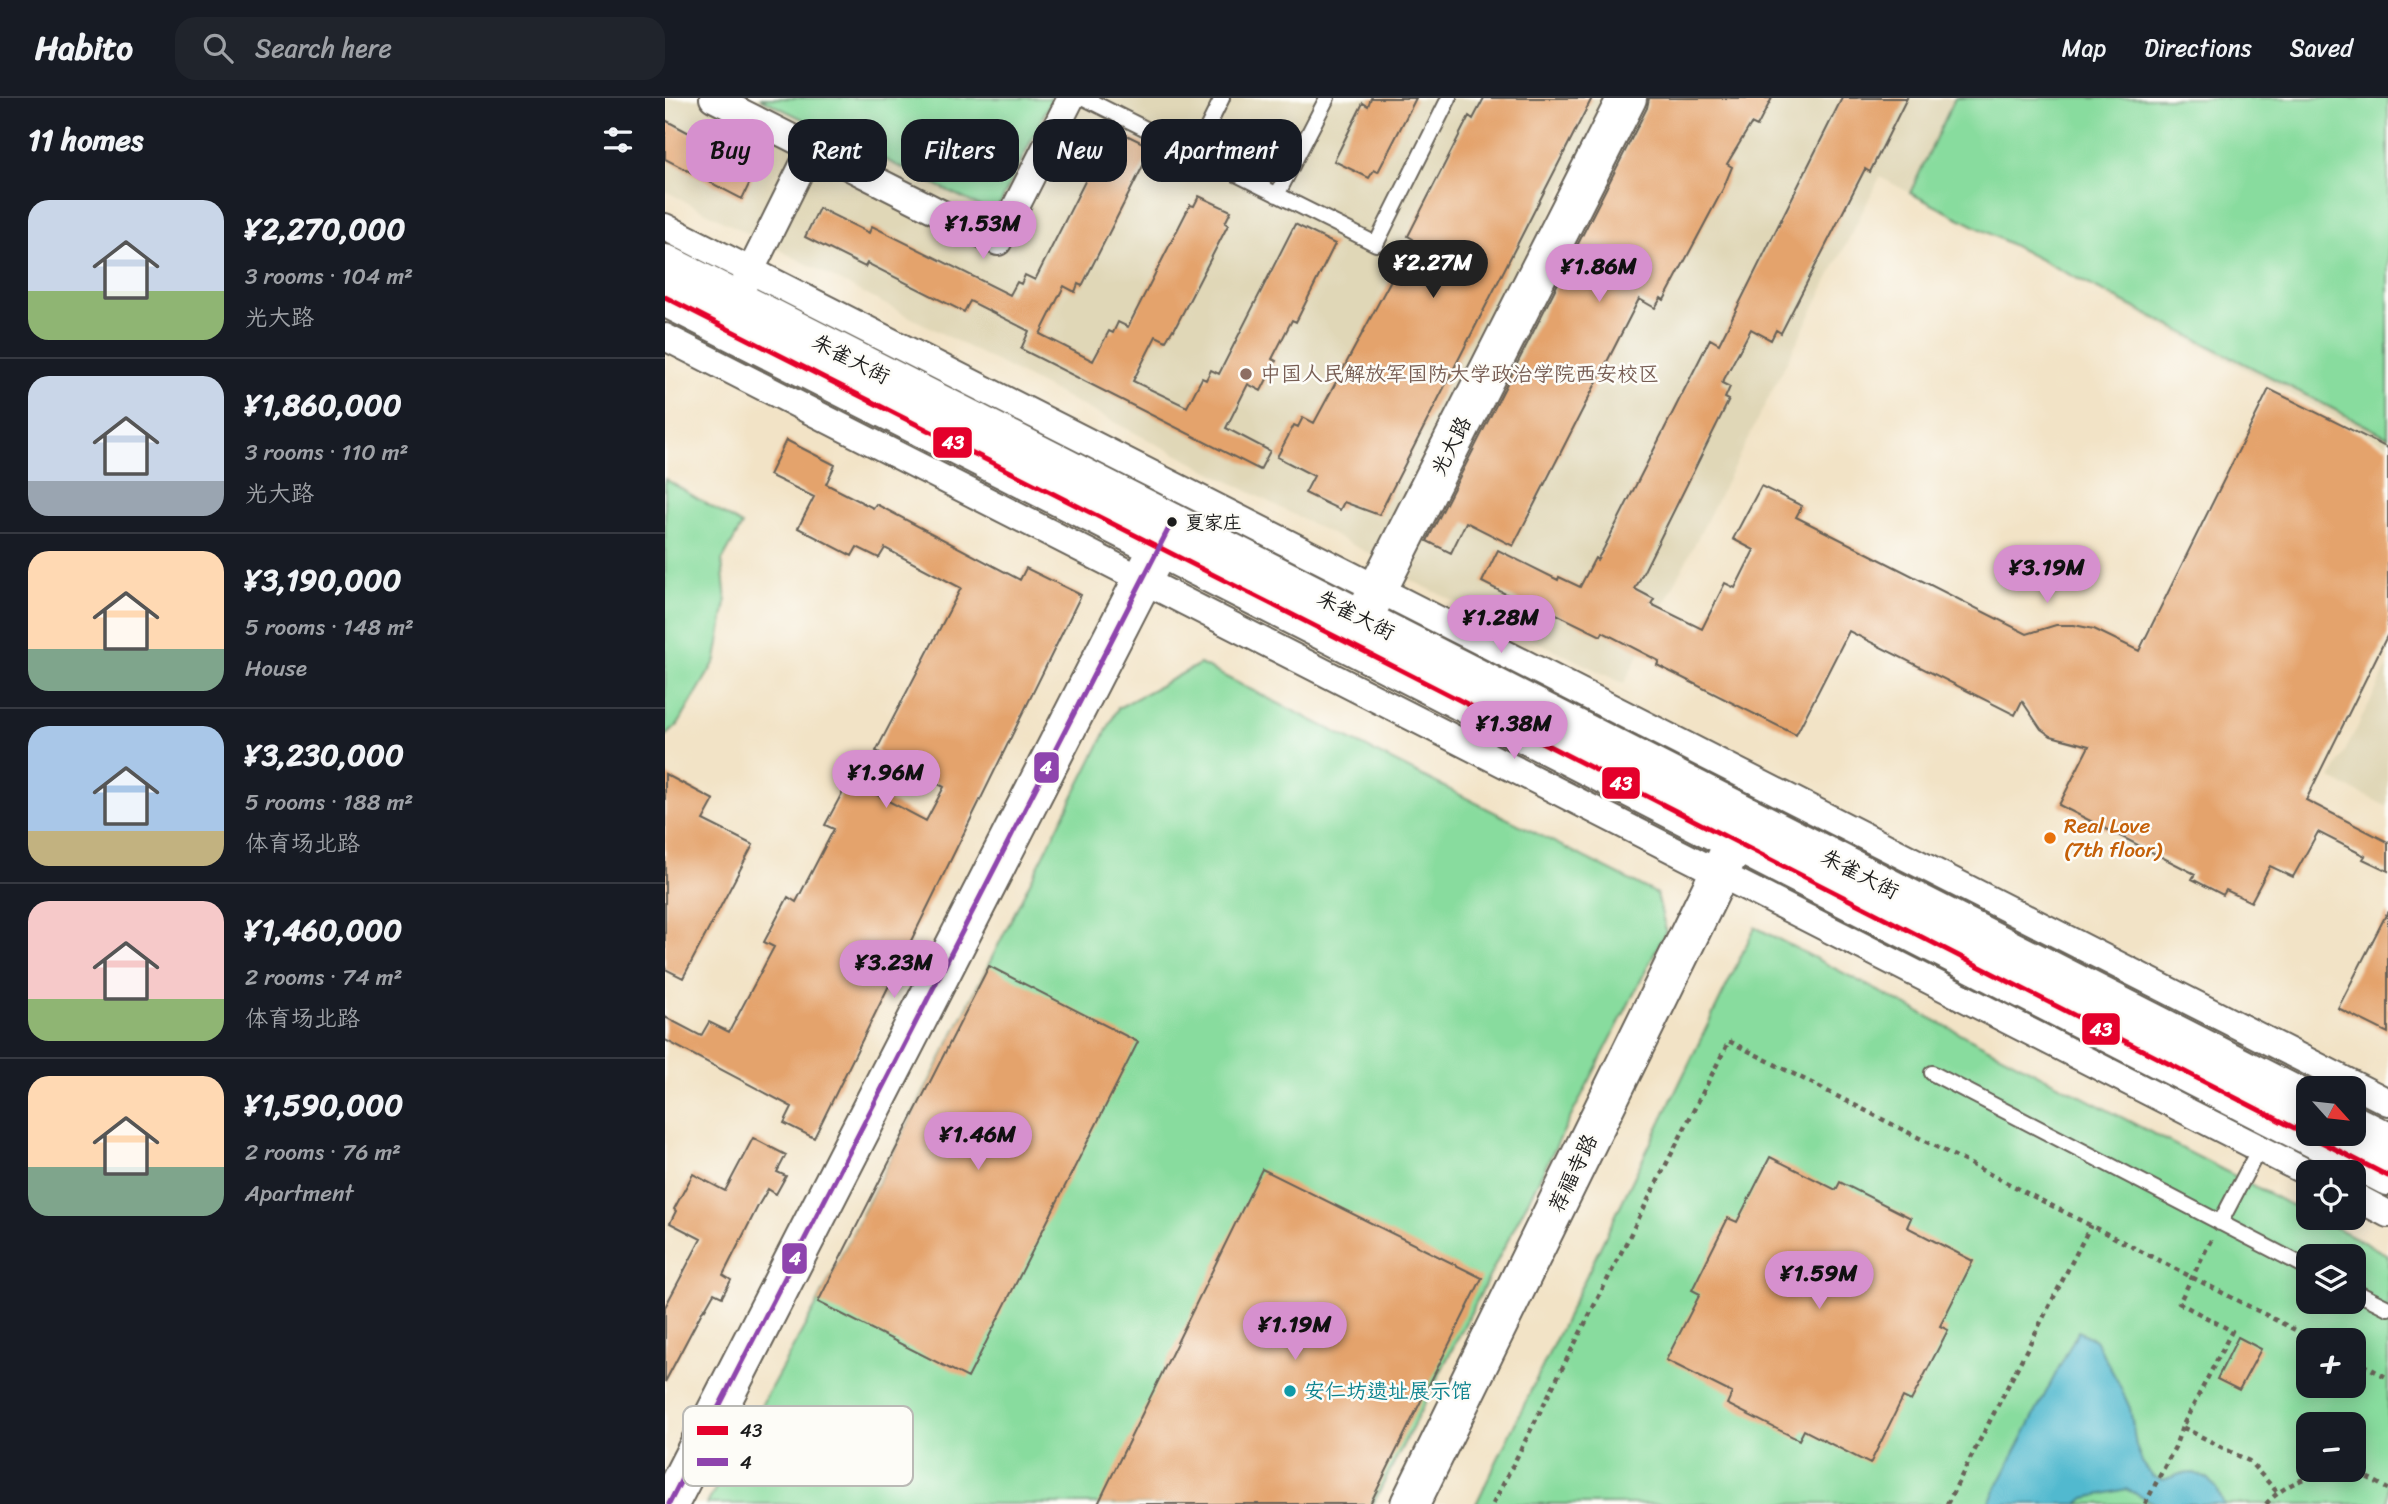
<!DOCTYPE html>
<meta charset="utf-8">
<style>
:root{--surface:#171b24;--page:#20242c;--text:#f1f3f6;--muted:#9ea1a6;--line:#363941;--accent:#d690ce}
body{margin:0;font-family:Sriracha,"LXGW WenKai TC",sans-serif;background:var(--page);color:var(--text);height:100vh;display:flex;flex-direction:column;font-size:26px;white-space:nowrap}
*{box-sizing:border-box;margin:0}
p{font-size:23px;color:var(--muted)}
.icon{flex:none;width:38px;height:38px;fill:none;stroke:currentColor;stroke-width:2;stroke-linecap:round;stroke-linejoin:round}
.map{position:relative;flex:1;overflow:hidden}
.details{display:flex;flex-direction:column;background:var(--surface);width:665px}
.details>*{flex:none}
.top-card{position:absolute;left:21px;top:21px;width:665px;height:63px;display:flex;gap:14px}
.needle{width:46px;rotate:117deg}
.fabs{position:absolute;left:1631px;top:978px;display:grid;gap:14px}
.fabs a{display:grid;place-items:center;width:70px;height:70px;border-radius:14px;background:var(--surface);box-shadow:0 4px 18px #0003;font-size:35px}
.price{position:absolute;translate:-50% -60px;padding:0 16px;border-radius:24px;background:var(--accent);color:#111;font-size:23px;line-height:46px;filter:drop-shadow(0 2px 4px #0008)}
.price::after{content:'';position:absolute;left:50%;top:42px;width:21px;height:16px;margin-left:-10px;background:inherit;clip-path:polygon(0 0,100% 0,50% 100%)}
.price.selected{background:#222;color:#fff}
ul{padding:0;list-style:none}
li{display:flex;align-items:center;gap:21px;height:175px;padding:0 28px}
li+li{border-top:2px solid var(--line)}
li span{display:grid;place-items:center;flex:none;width:196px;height:140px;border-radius:21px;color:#555}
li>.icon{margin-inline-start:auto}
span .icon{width:84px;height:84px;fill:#fffc;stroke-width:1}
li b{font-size:30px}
h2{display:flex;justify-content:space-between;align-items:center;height:84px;padding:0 28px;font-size:30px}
.tag{padding:0 24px;border-radius:21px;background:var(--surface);box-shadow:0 4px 18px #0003;font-size:24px;line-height:63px}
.tag.selected{background:var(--accent);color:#111}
header{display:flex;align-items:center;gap:42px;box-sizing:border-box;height:98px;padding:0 35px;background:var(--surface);border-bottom:2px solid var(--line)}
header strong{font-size:33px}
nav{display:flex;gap:38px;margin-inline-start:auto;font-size:24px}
.search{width:490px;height:63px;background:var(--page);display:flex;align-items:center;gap:18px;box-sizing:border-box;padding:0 24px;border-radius:21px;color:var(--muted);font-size:26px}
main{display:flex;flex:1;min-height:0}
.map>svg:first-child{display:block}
</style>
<header>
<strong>Habito</strong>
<div class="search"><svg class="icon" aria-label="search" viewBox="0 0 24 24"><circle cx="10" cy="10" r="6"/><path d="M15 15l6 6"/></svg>Search here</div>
<nav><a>Map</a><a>Directions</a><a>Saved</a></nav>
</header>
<main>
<section class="details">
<h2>11 homes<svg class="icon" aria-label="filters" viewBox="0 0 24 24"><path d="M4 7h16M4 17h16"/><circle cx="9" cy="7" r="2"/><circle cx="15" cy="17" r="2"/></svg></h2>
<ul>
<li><span style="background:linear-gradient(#c9d6e8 65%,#8fb573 0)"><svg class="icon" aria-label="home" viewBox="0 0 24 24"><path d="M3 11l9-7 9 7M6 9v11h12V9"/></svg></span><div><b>¥2,270,000</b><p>3 rooms · 104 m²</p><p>光大路</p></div></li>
<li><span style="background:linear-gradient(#c9d6e8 75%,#9aa5b1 0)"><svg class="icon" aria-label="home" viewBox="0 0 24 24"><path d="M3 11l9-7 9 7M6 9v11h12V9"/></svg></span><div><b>¥1,860,000</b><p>3 rooms · 110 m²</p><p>光大路</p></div></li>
<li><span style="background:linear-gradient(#ffd9b3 70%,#7fa58c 0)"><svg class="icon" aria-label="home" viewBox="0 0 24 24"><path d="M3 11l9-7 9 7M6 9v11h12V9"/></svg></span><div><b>¥3,190,000</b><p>5 rooms · 148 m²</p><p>House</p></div></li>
<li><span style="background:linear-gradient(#a9c7e8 75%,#c2b280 0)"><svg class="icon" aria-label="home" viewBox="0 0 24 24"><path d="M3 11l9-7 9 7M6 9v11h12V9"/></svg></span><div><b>¥3,230,000</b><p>5 rooms · 188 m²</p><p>体育场北路</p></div></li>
<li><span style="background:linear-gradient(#f6c9c9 70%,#8fb573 0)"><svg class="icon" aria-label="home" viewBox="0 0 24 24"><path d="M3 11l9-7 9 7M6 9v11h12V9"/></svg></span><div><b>¥1,460,000</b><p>2 rooms · 74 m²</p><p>体育场北路</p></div></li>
<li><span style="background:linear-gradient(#ffd9b3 65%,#7fa58c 0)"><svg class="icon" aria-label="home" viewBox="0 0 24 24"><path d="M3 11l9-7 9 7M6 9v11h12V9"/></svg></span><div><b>¥1,590,000</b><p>2 rooms · 76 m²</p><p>Apartment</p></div></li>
</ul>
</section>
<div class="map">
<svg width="1723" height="1406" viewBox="0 0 1723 1406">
<rect width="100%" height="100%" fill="#fdfcf7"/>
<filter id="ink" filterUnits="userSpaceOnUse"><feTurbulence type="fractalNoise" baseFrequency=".0143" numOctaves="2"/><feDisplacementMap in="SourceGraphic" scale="14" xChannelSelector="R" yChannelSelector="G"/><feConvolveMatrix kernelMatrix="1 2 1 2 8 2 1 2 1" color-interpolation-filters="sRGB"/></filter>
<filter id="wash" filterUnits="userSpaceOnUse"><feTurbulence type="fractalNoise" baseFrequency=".00686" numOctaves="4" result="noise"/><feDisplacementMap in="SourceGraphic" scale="28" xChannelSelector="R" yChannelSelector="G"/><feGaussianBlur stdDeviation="1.57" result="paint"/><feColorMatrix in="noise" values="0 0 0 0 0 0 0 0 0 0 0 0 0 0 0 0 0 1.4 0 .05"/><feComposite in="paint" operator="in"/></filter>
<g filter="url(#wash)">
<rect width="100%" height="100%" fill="#f2e3c6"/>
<path fill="#e0d7b7" d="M0 0H945L713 460 0 93Z
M973 0H1723V347L1215 79 959 586 731 475Z
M1723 568V709L1666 681Z"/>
<path fill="#88dc9e" stroke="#527c5d" stroke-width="2" fill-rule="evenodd" d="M95 0H387L330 116Z
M1290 0H1723V339L1245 95Z
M0 381 77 427 57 463 61 504 51 562 13 627 0 639Z
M535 566 992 796 1001 833 708 1406H42L153 1204 453 610Z
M1090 829 1643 1116V1120H1652L1723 1157V1406H811ZM1643 1158H1689V1204H1643ZM1643 1242H1689V1288H1643ZM1643 1326H1689V1372H1643Z"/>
<path fill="#51b9cf" stroke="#366a76" stroke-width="2" d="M1413 1233 1430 1242 1453 1284 1465 1310 1471 1348 1477 1364 1488 1379 1498 1382 1515 1376 1529 1375 1542 1380 1552 1391 1559 1406H1491L1461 1391 1420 1400 1413 1406H1323Z"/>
<g id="blocks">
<path fill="#e4a36c" d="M706 0H751L713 74 709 72 704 80 669 63 698 5 703 8Z
M819 0H927L714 417 679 404 675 412 640 395 649 378 612 359 629 327 633 329 638 319 649 325 748 141 743 138 804 18 808 21Z
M984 0H1107L1092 29 1086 26 1062 66 1067 69 1058 91 999 202 996 200 990 210 974 201 848 448 801 424 786 455 762 443 982 10Z
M1177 0H1242L1205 74 1200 71 1116 235 1111 232 1106 242 1086 231 1057 285 1065 289 1060 300 1064 302 970 491 989 501 986 506 1037 531 1060 485 1070 490 1089 452 1068 441 1096 388 1137 408 1131 419 1362 536 1391 527H1409L1429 531 1474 553 1604 291 1723 350V536L1641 702 1723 744V773L1698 761 1700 758 1653 734 1628 779 1605 768 1586 804 1561 792 1558 797 1527 781 1530 776 1394 707 1424 648 1386 638 1376 631 1357 603 1350 617 1184 533 1131 637 992 567 994 563 938 534 936 538 879 510 876 514 817 484 833 452 893 482 894 479 915 489 930 460 932 462 939 450 1045 241 1054 246Z
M0 22 43 45 40 52 88 78 77 101 0 61Z
M447 30 484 48 480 57 483 58 417 188 413 186 410 194 399 188 375 236 428 263 444 233 448 235 453 224 463 229 525 107 529 108 534 98 566 113 560 125 563 127 509 232 508 231 501 243 491 238 468 283 522 309 537 280 541 282 546 272 554 276 630 126 670 146 631 224 627 222 607 261 611 263 596 293 583 286 561 330 605 353 595 372 356 251 364 233 305 203 299 214 202 165 200 169 140 139 154 110 204 135 207 128 345 197 352 184 356 186 360 177 370 182Z
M121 342 170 367 161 386 208 410 211 406 355 482 361 470 416 497 149 1040 119 1025 127 1009 0 942V919L36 938 44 924 64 934 109 849 99 844 123 799 131 804 169 731 160 727 184 682 261 723 279 689 211 653 296 490 220 450 214 460 192 449 187 458 133 430 149 399 104 377Z
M0 676 49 702 38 722 88 747 18 880 0 871Z
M1723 813V935L1673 910Z
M324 868 473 944 303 1280 153 1204Z
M88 1040 121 1057 112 1074 121 1078 111 1096 103 1091 93 1108 58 1177 66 1182 57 1199 49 1195 40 1211 39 1210 0 1284V1209L36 1141 5 1125 11 1113 9 1111 28 1076 60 1093Z
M1105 1059 1171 1092 1175 1084 1246 1120 1242 1129 1308 1163 1275 1228 1283 1232 1246 1303 1238 1299 1205 1366 1139 1332 1134 1342 1062 1306 1067 1295 1001 1262 1035 1196 1027 1192 1063 1120 1072 1124Z
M597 1071 817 1180 705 1406H433Z
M1573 1239 1596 1251 1574 1292 1552 1281Z"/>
</g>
</g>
<g filter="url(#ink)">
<use href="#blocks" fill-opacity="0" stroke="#676258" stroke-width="2"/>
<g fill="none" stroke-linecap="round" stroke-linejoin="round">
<defs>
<path id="lane" d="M419 0 711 146 784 0
M530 55 557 0
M612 97 662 0
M1267 975 1643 1170
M1555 1125 1596 1047
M1689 1193 1723 1210"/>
<path id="street" d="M48 0 333 144 406 0
M0 129 1723 1004
M78 188 146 51
M0 239 1643 1075
M1689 1098 1723 1116"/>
<path id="secondary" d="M0 166 1643 1004
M0 199 685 546 1723 1078
M686 544 962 0
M1689 1027 1723 1044
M4 1406 506 426
M745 1406 1070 743"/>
</defs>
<use href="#lane" stroke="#676258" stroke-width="18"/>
<use href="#street" stroke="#676258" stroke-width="30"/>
<use href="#secondary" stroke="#676258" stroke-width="42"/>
<path stroke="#676258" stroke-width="4.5" stroke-dasharray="5 5" stroke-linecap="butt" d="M1546 1142 1514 1205 1567 1233 1517 1329 1584 1363 1612 1394
M1689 1262 1723 1280
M828 1406 1064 943 1650 1242
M1282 1406 1426 1127
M1480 1406 1510 1349 1517 1329
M1601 1406C1626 1379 1668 1367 1703 1380 1710 1383 1717 1388 1723 1391"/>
<use href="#lane" stroke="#fff" stroke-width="14"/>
<use href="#street" stroke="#fff" stroke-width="26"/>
<use href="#secondary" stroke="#fff" stroke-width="38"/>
<defs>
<path id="bus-1" d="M0 199 685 546 1723 1078"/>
<path id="bus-2" d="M4 1406 507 424"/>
</defs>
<use href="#bus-1" stroke="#fdfcf7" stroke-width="10"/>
<use href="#bus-2" stroke="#fdfcf7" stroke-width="10"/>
<use href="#bus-1" stroke="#e4002b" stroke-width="5"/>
<use href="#bus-2" stroke="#8e44ad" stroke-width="5"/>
</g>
</g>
<circle fill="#8d6e63" stroke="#fdfcf7" stroke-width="2.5" cx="581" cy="276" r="7"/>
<circle fill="#1c1c1c" stroke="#fdfcf7" stroke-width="2.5" cx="507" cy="424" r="6"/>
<circle fill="#e8710a" stroke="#fdfcf7" stroke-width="2.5" cx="1385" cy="740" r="7"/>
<circle fill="#0f9aa8" stroke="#fdfcf7" stroke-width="2.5" cx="625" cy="1293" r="7"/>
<g text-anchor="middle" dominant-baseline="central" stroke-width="5" stroke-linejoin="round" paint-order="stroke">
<g font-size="19" fill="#1c1c1c" stroke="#fdfcf7" text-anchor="start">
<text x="520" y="424">夏家庄</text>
</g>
<g font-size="21" fill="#1c1c1c" stroke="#fdfcf7">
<text transform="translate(186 261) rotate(27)">朱雀大街</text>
<text transform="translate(786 348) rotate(-63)">光大路</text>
<text transform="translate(691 517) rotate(27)">朱雀大街</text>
<text transform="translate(1195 776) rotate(27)">朱雀大街</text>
<text transform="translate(908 1075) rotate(-64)">荐福寺路</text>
</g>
<g font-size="21" fill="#785e54" stroke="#fdfcf7" text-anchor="start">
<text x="595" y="276">中国人民解放军国防大学政治学院西安校区</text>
</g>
<g font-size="21" fill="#c56008" stroke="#fdfcf7" text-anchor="start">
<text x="1399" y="728">Real Love<tspan x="1399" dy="24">(7th floor)</tspan></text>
</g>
<g font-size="21" fill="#0d838f" stroke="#fdfcf7" text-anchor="start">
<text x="639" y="1293">安仁坊遗址展示馆</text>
</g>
</g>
<rect x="18" y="1308" width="230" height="80" rx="10" fill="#fdfcf7" stroke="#bab9b5" stroke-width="2"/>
<rect x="32" y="1328" width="31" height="9" fill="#e4002b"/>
<rect x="32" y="1360" width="31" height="8" fill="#8e44ad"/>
<g font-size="19" fill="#1c1c1c">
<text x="75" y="1339">43</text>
<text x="75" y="1371">4</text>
</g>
<g stroke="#fdfcf7" stroke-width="2.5">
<rect x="267" y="328" width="41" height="33" rx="7" fill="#e4002b"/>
<rect x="368" y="653" width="27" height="33" rx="7" fill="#8e44ad"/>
<rect x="936" y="668" width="40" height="34" rx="7" fill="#e4002b"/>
<rect x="1416" y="914" width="40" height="34" rx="7" fill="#e4002b"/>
<rect x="116" y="1144" width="27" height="33" rx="7" fill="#8e44ad"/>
</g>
<g font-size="19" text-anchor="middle" font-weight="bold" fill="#fff">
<text x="288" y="351">43</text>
<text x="381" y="676">4</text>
<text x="956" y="692">43</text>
<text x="1436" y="938">43</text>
<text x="130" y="1167">4</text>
</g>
</svg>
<div class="fabs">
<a><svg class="needle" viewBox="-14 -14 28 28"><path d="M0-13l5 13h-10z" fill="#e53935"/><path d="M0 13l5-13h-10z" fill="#9ea1a6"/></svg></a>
<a><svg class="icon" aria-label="locate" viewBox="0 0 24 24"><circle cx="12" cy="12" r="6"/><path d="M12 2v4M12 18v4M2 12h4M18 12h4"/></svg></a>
<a><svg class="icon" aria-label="layers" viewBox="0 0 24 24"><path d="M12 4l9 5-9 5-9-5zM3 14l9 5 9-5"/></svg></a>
<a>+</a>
<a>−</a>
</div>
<b class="price" style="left:318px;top:163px">¥1.53M</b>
<b class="price selected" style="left:768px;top:202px">¥2.27M</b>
<b class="price" style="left:934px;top:206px">¥1.86M</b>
<b class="price" style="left:1382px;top:507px">¥3.19M</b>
<b class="price" style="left:836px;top:557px">¥1.28M</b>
<b class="price" style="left:849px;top:663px">¥1.38M</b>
<b class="price" style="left:221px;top:712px">¥1.96M</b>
<b class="price" style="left:229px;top:902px">¥3.23M</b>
<b class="price" style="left:313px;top:1074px">¥1.46M</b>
<b class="price" style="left:1154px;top:1213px">¥1.59M</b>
<b class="price" style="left:630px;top:1264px">¥1.19M</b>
<div class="top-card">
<a class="tag selected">Buy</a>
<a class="tag">Rent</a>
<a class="tag">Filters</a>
<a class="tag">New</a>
<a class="tag">Apartment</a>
</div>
</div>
</main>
